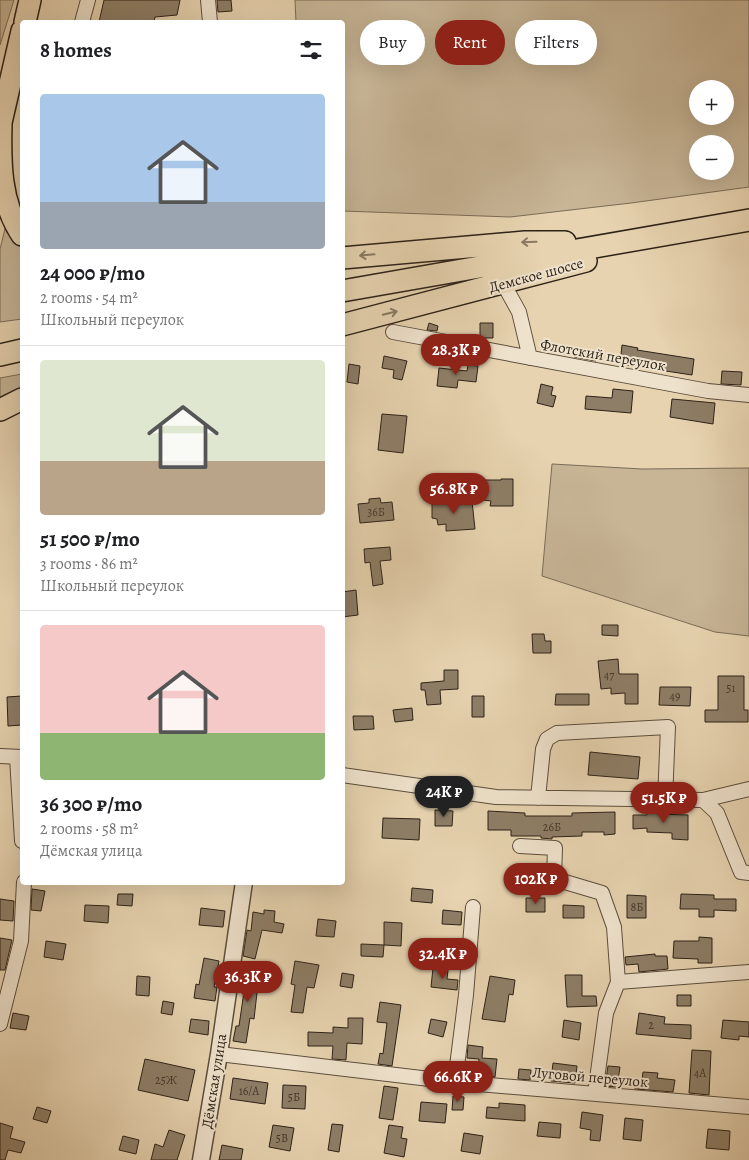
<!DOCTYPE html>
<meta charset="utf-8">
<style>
:root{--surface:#fff;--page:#f2f2f2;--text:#202124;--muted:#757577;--line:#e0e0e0;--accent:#8f2418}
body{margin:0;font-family:Alegreya,serif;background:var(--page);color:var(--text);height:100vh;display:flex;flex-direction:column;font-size:19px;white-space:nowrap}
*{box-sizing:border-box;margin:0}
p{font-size:16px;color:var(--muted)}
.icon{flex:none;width:28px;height:28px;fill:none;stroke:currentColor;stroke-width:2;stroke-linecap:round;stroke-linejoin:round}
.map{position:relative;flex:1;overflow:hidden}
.drawer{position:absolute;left:20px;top:20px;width:325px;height:865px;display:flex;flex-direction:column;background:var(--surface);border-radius:5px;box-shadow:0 5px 20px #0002}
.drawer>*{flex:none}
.banner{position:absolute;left:360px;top:20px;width:314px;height:45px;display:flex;gap:10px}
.buttons{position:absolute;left:689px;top:80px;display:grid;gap:10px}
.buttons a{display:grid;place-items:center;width:45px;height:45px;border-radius:50%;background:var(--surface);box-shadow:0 5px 20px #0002;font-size:25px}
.price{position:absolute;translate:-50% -42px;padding:0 11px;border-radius:18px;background:var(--accent);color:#fff;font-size:16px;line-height:32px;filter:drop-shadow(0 1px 2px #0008)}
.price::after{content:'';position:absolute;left:50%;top:30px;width:15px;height:11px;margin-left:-8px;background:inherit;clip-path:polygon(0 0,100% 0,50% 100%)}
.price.active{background:#222;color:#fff}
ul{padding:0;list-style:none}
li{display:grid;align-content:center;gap:10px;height:265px;padding:0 20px}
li+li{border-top:1px solid var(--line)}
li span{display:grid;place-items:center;height:155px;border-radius:5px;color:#555}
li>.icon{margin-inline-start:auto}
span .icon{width:90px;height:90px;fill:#fffc;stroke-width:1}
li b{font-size:21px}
h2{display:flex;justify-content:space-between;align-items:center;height:60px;padding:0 20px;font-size:21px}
.pill{padding:0 18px;border-radius:22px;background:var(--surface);box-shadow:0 5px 20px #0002;font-size:18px;line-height:45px}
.pill.active{background:var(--accent);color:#fff}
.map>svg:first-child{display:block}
</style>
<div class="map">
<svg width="749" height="1160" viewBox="0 0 749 1160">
<rect width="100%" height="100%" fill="#e7d3b0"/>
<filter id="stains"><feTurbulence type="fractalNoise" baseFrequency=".004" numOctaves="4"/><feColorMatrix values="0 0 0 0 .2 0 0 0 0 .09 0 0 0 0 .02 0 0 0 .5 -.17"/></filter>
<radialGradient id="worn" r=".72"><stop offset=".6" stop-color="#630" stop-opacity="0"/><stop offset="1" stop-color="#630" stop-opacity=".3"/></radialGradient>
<path fill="#c7b596" stroke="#7a6c57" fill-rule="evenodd" d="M0 0H14L0 45Z
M295 0H749V187L631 203 510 217 343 211 342 22H296ZM698 89H725V116H698ZM698 144H725V171H698Z
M6 225 15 242 22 248V319L0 322V249Z
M22 374V392L0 398V378Z
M552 464 642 469 749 468V636L715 632 542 576Z"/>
<path fill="#8e7e67" stroke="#2d2218" d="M104 0H180L177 15 155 17 154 22H99Z
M217 0H231L232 11 218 12Z
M429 323 438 326 437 331 427 330Z
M480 323H493V338H480Z
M622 345 638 348 637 350 694 359 692 375 620 364Z
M576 350 598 353 596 361 574 357Z
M384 356 407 361 402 380 393 378 394 370 382 368Z
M349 364 360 366 358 384 347 382Z
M468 365 478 366 476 382 458 380 457 388 437 386 439 368 467 371Z
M722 371 742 372 741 385 721 384Z
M541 384 553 387 551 395 556 396 553 407 537 403Z
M613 389 633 391 631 413 585 409 586 396 612 398Z
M672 399 715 403 713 424 670 417Z
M382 414 407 416 403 453 378 450Z
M501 479H513V506H490L491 501 468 498 469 480H501Z
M380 498 381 503 392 502 394 520 360 523 358 504 369 503V499Z
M432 501H472L475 529 446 531V524L438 525 437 519 432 518Z
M390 547 391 560 380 561 383 584 373 586 370 562 365 563 364 549Z
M356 590 358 615 342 617V592Z
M602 625H618V636L602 635Z
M532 634H544L545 641H551V653H533Z
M618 659 619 674H638V704H625V693L611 694V688L601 689 598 661Z
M444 670H458V689L440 690 441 704 427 705 425 690H421V683L444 681Z
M718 676H744V710H748V722H705V710H718Z
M660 687H691L690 706 659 705Z
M556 694H589V705H555Z
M22 696V725L8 726 7 697Z
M472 696H484V717H472Z
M412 708 413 720 395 722 393 710Z
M353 716H373L374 729 354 730Z
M590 752 640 757 638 779 588 775Z
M435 810 453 811 452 826H435Z
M488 811 525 813V816H572V813L615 812V834L604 835V832H582V836L552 837V839L541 838V836H511V830H488Z
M647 812H657V814L688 815V840L672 839V833L647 832V828L633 829V815H647Z
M383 818 420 819 419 840 382 838Z
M412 888 433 890 432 903 411 901Z
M32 889 45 891 41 911 31 910Z
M118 894H133L132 906 117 905Z
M681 894 714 895V899H736V911L714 910V917H699V909H680Z
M627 895 646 896V918H627Z
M526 898H545V912H526Z
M0 899 14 901 13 921 0 920Z
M85 905 109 906 108 923 84 921Z
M563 905 584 906V918H563Z
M201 908 225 911 223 927 199 925Z
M264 910 275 911 274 922 284 924 282 933 262 930 255 959 243 956 247 930 251 931 253 912 264 914Z
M443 910 462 912 461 925 442 924Z
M318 919 336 921 334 937 316 936Z
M384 922 402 923 401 946 384 945Z
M699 937 712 938V963H698V959L673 958 674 941H699Z
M0 938 12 940 5 970H0Z
M46 941 66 944 63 960 44 957Z
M361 944 384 945 383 957 361 956Z
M655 954V956H667L668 969 639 972 638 964 626 965 625 957Z
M204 958 219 961 214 987H217L215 1001 194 998 196 984 199 985Z
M295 961 319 965 314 988 307 987 303 1013 291 1012 295 985 291 984Z
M248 964 262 966 258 984 254 1019 250 1018 246 1043 233 1041 236 1026H239Z
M433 968 448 970 447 979 458 980 457 990 431 987Z
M342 973 354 975 352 988 340 986Z
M565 975H582V996H596L597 1006 567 1007Z
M137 976 150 977 149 996 136 995Z
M490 976 515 980 513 995 509 994 505 1022 482 1019Z
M677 995H691V1006H677Z
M163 1001 174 1003 172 1015 161 1013Z
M380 1002 401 1005 392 1066 378 1064 380 1053 383 1054 387 1023 377 1022Z
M13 1013 29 1016 26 1030 10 1028Z
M639 1013 665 1017 664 1024 691 1025V1039L636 1034Z
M348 1018H363L362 1044 347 1043 346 1060 332 1059 333 1046H308V1032L333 1033V1027L348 1028Z
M191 1019 209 1021 208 1035 189 1032Z
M431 1019 447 1022 443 1037 428 1033Z
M564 1020 581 1023 579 1040 562 1037Z
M723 1020 749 1022V1037L739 1036V1040L721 1038Z
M468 1045 483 1047 482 1058 497 1059 495 1077 478 1075 479 1059 467 1058Z
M692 1050 711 1051 709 1095 689 1093Z
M145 1059 195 1070 188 1101 138 1090Z
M553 1063 577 1066 575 1083 551 1081Z
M608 1066 620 1067 617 1087 605 1086Z
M519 1069 531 1070 530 1080 518 1079Z
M643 1072 658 1073 657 1078 675 1080 673 1092 635 1089 636 1079 642 1080Z
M233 1078 268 1083 265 1104 230 1099Z
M283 1085 306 1086 305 1109 282 1108Z
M384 1086 398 1088 393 1120 379 1118Z
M453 1096 464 1097 463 1110H452Z
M421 1102 447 1104 445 1123 419 1121Z
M499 1103 525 1105V1121L486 1118 487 1107 499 1108Z
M37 1107 51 1111 47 1123 33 1119Z
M582 1112 603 1115 600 1141 590 1140 591 1130 580 1128Z
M625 1118 643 1120 641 1141 623 1139Z
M539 1122 561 1124 560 1138 537 1136Z
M0 1123 13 1127 10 1138 25 1142 21 1153 8 1150 5 1160H0Z
M332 1124 343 1125 339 1152 328 1150Z
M273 1125 294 1128 290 1151 269 1147Z
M389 1125 403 1127 401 1138 407 1139 404 1157 384 1153Z
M708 1129 730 1131 729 1150 706 1148Z
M169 1130 185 1135 177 1160H151L155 1144 163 1147Z
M464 1133 483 1136 480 1154 461 1151Z
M123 1136 139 1140 136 1154 119 1150Z
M222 1145 243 1149 241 1160H219Z"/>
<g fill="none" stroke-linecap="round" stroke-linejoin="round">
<defs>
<path id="minor" d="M208 0 210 22
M82 22 88 0
M503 283 519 312 530 358
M393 332 708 391 749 395
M0 756 22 757
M17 757 22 841
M342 775 496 797 703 800 749 789
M538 798 543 749 547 739 557 733 668 727 665 800
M703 800 717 813 741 872 749 873
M520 846 555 848 554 877 565 882 602 893 614 927 618 982
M0 1024 21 941 24 882
M219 1054 455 1082 749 1107
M455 1082 466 995 473 907
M595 1094 606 1013 618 982 749 972"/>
<path id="tertiary" d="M201 1160 219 1054 244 882"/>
<path id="primary" d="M25 22 30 0
M1 124C0 162 0 203 22 235
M0 127 22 31
M342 258 525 242H565
M342 291 749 220
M342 325 586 261
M0 355 22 350
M0 410 22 399"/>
</defs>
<use href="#minor" stroke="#5c4e3e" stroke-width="16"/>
<use href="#tertiary" stroke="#5c4e3e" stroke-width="19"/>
<use href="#primary" stroke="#2d2218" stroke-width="24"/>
<use href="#minor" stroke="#efe2cc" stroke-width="14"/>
<use href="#tertiary" stroke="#efe2cc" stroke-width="16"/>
<use href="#primary" stroke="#e7d3b0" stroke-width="21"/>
</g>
<defs><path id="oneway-shaft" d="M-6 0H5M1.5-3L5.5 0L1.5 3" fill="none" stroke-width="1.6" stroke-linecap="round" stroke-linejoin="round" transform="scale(1.25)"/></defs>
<g stroke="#8a7a64">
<use href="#oneway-shaft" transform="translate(529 242) rotate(178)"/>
<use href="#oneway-shaft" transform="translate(367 255) rotate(175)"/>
<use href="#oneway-shaft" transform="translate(390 313) rotate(-14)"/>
</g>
<g text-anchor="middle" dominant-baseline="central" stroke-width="4" stroke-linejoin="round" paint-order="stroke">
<g font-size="12" fill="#45392c">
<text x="376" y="512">36Б</text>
<text x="609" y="675">47</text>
<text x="731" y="688">51</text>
<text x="675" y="696">49</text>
<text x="552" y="827">26Б</text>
<text x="637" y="907">8Б</text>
<text x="651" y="1025">2</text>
<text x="700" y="1073">4А</text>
<text x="166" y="1080">25Ж</text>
<text x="249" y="1091">16/А</text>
<text x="294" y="1097">5Б</text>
<text x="282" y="1138">5В</text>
</g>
<g font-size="15" fill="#2d2218" stroke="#efe2cc">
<text transform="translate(536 275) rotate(-15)">Демское шоссе</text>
<text transform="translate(603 355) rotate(10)">Флотский переулок</text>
<text transform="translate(590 1077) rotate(5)">Луговой переулок</text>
<text transform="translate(214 1081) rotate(-81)">Дёмская улица</text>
</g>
</g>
<rect width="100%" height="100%" filter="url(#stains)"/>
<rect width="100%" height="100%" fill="url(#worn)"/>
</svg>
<div class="buttons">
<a>+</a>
<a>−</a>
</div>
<b class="price" style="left:456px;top:376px">28.3K ₽</b>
<b class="price" style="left:454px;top:515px">56.8K ₽</b>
<b class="price active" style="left:444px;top:818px">24K ₽</b>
<b class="price" style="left:664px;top:824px">51.5K ₽</b>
<b class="price" style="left:536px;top:905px">102K ₽</b>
<b class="price" style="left:443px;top:980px">32.4K ₽</b>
<b class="price" style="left:248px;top:1003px">36.3K ₽</b>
<b class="price" style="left:458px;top:1103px">66.6K ₽</b>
<div class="banner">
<a class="pill">Buy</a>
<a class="pill active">Rent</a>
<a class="pill">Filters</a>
</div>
<section class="drawer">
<h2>8 homes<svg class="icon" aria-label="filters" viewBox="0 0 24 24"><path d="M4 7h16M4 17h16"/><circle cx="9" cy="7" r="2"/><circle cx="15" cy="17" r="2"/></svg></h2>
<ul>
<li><span style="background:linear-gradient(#a9c7e8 70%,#9aa5b1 0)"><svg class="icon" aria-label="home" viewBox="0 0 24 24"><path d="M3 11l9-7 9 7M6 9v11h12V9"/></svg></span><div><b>24 000 ₽/mo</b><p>2 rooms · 54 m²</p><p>Школьный переулок</p></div></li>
<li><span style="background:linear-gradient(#dfe7d0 65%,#b9a48a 0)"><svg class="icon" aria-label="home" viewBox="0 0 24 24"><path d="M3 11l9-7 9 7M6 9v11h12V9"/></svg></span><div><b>51 500 ₽/mo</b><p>3 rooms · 86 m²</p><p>Школьный переулок</p></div></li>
<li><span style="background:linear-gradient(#f6c9c9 70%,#8fb573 0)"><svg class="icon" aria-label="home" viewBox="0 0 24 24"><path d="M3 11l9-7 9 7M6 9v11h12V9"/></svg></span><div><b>36 300 ₽/mo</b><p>2 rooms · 58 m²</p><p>Дёмская улица</p></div></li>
</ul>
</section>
</div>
